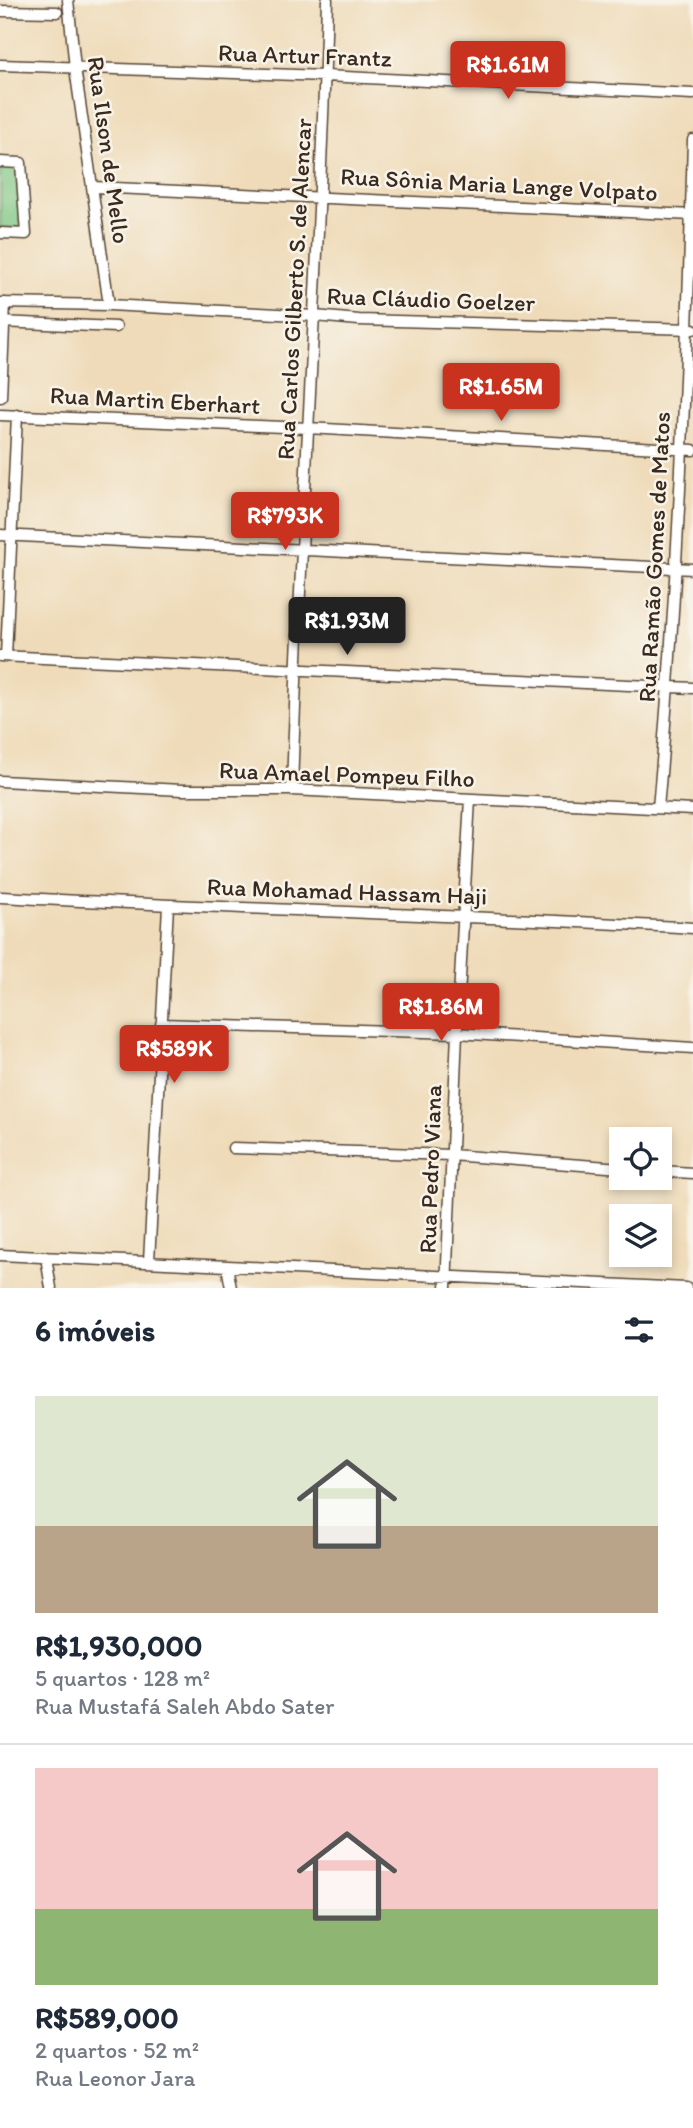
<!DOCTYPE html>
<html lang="pt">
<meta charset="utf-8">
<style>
:root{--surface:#fff;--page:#f2f2f3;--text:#1f2937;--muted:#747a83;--line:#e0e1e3;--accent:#c8321e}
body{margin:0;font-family:Itim,sans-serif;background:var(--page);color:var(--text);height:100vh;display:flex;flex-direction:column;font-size:26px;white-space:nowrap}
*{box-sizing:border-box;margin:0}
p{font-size:23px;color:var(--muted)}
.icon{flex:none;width:38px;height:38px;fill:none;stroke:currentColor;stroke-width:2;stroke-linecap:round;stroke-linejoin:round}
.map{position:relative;height:1288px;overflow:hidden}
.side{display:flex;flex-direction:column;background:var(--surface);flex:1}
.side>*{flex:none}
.buttons{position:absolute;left:609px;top:1127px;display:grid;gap:14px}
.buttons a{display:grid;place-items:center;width:63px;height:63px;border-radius:0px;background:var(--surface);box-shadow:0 4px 10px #0003;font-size:35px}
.price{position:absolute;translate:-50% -60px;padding:0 16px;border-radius:7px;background:var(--accent);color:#fff;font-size:23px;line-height:46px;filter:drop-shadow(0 2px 4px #0008)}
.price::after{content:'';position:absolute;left:50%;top:42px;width:21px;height:16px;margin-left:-10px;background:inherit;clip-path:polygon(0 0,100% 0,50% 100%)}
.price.on{background:#222;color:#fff}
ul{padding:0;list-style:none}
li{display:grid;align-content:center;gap:14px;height:371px;padding:0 35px}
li+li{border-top:2px solid var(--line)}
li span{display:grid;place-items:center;height:217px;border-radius:0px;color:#555}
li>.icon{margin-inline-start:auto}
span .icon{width:126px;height:126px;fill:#fffc;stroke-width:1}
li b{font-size:30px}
h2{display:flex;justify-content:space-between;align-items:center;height:84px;padding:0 35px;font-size:30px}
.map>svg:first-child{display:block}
</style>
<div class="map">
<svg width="693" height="1288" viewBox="0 0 693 1288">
<rect width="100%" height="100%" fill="#f7f3e8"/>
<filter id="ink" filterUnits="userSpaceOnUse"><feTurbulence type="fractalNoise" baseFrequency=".0143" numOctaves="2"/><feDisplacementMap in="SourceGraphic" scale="14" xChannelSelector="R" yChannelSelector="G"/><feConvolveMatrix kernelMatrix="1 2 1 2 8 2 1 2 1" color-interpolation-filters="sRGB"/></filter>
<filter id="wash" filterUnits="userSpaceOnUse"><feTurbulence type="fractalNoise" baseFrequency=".00686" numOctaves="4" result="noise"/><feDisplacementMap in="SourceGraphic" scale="28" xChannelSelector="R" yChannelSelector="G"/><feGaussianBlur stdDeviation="1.57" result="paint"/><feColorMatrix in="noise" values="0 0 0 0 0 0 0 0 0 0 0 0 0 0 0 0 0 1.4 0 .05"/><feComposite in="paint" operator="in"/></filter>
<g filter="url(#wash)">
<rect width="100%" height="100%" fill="#efdbb9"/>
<path fill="#7dc682" stroke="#5c7850" stroke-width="2" d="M0 166 16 167 22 229 0 228Z"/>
</g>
<g filter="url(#ink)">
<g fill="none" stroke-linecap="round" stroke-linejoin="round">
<defs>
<path id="street" d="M68 0 75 68 109 305
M0 11 57 12
M0 65 325 76 693 94
M0 162 21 163 26 234 0 233
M93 187 693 215
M0 303 109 305 315 316 359 320 693 329
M0 322 116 327
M1 397 5 303
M0 415 308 428 693 450
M0 535 693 569
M0 656 693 688
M6 656 17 415
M0 781 182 790H292L693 810
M292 790C300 526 320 264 327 0
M658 808C678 586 687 363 693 140
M0 897C231 909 462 915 693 928
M161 1024 457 1033 693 1048
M233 1148 451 1155 621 1168
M660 1171 693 1173
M0 1255 686 1288
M46 1257 51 1288
M149 1261 168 906
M227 1266 231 1288
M446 1288 457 1033 470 799"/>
</defs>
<use href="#street" stroke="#564535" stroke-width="13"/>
<use href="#street" stroke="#fff" stroke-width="10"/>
</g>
</g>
<g text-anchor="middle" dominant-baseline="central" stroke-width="5" stroke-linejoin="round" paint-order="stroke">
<g font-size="24" fill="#3b2a1e" stroke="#f7f3e8">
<text transform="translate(305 55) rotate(2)">Rua Artur Frantz</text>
<text transform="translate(109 150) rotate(82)">Rua Ilson de Mello</text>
<text transform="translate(499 184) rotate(3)">Rua Sônia Maria Lange Volpato</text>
<text transform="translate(294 289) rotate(-87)">Rua Carlos Gilberto S. de Alencar</text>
<text transform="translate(431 299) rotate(2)">Rua Cláudio Goelzer</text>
<text transform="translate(155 400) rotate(3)">Rua Martin Eberhart</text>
<text transform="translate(654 557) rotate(-87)">Rua Ramão Gomes de Matos</text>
<text transform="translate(347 774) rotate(2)">Rua Amael Pompeu Filho</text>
<text transform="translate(347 891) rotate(2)">Rua Mohamad Hassam Haji</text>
<text transform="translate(430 1169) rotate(-88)">Rua Pedro Viana</text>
</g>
</g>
</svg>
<div class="buttons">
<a><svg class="icon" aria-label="locate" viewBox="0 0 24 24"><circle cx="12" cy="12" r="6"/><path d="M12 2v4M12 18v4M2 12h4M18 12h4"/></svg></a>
<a><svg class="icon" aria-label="layers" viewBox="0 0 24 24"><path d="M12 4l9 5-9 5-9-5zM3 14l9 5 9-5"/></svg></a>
</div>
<b class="price" style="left:508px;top:101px">R$1.61M</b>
<b class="price" style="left:501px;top:423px">R$1.65M</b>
<b class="price" style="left:285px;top:552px">R$793K</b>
<b class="price on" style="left:347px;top:657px">R$1.93M</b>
<b class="price" style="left:441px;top:1043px">R$1.86M</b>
<b class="price" style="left:174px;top:1085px">R$589K</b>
</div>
<section class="side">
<h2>6 imóveis<svg class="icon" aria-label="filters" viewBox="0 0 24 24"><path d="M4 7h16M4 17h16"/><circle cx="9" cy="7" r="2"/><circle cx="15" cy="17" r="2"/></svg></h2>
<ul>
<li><span style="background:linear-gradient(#dfe7d0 60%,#b9a48a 0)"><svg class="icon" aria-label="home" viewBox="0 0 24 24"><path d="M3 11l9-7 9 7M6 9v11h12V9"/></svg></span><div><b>R$1,930,000</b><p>5 quartos · 128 m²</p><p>Rua Mustafá Saleh Abdo Sater</p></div></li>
<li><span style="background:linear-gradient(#f6c9c9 65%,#8fb573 0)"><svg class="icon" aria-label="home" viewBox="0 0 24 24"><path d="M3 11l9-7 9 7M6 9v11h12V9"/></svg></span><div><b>R$589,000</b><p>2 quartos · 52 m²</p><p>Rua Leonor Jara</p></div></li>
</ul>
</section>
